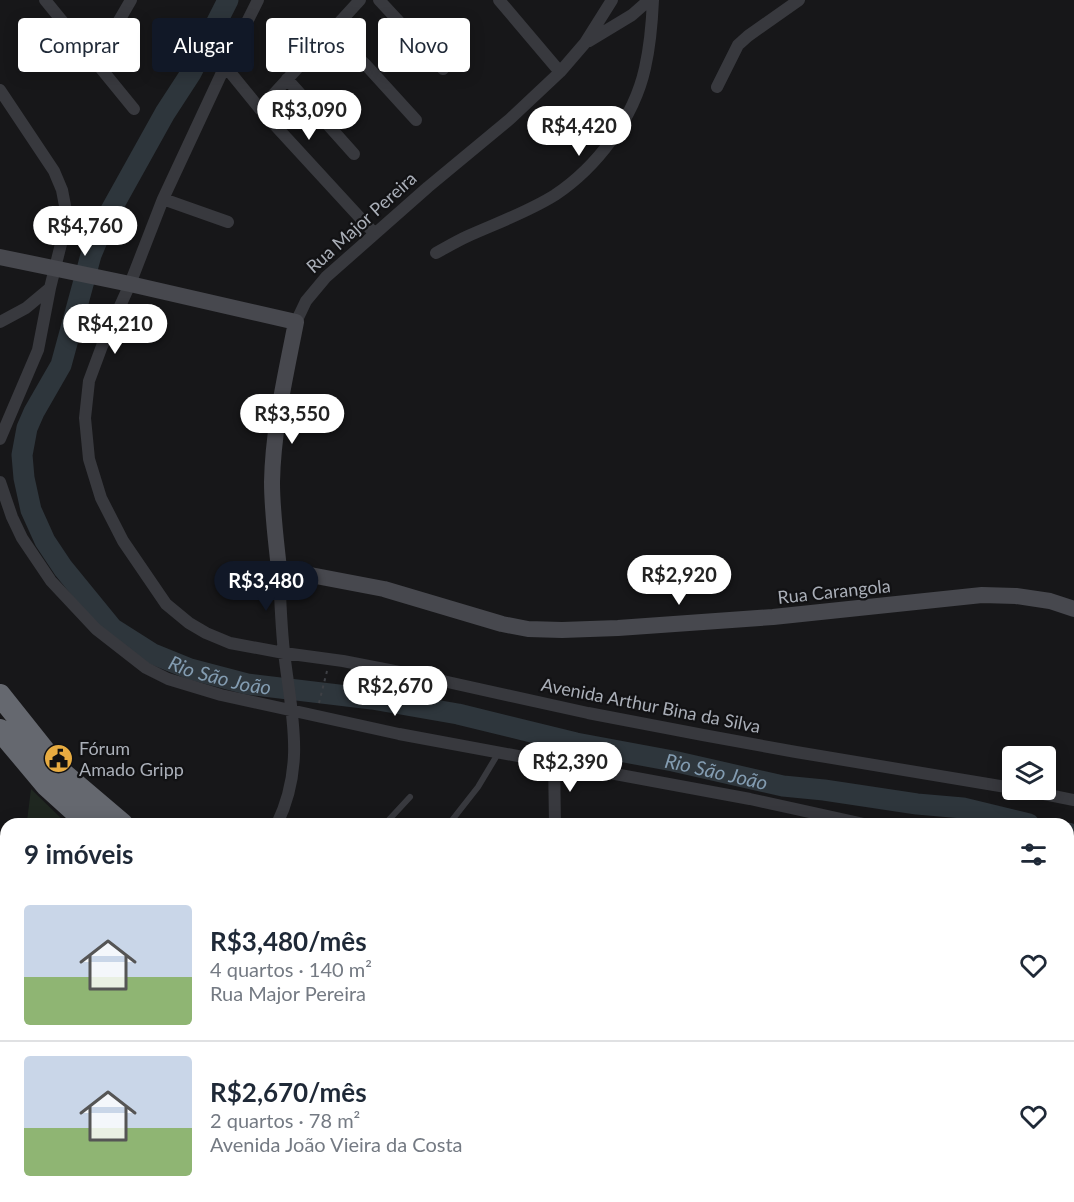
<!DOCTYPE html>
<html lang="pt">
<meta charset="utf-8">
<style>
:root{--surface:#fff;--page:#f6f6f7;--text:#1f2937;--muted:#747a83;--line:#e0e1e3;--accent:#111827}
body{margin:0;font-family:Lato,sans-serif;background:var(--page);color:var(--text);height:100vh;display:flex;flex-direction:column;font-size:22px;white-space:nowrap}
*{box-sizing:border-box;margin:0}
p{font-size:20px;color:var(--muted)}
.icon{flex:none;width:33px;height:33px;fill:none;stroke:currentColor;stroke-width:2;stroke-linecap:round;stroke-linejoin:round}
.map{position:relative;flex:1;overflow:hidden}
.drawer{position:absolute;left:0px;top:818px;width:1074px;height:386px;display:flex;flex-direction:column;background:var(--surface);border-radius:18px 18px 0 0;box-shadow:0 3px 15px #0003}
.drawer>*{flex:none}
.top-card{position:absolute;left:18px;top:18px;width:600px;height:54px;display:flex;gap:12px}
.controls{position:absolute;left:1002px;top:746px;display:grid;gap:12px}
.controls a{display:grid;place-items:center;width:54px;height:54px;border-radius:6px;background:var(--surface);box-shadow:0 3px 15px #0003;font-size:30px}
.price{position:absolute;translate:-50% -51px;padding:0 14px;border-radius:21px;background:#fff;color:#222;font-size:20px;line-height:39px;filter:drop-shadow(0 2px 3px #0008)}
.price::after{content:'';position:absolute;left:50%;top:36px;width:18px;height:14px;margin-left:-9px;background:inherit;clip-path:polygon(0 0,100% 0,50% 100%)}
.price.selected{background:var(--accent);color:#fff}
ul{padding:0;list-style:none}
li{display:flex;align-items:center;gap:18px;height:150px;padding:0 24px}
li+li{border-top:2px solid var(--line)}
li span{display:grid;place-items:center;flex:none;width:168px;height:120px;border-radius:6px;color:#555}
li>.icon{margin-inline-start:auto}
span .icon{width:72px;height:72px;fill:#fffc;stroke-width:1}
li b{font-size:26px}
h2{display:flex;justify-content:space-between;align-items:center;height:72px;padding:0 24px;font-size:26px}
.tag{padding:0 21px;border-radius:6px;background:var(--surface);box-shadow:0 3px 15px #0003;font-size:21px;line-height:54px}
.tag.selected{background:var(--accent);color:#fff}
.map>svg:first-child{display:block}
</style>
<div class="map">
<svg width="1074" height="1202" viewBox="0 0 1074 1202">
<rect width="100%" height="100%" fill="#171719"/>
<path fill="#1f2720" d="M31 789 66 823H29L27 821Z"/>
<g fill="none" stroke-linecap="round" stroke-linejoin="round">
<g stroke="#2e363c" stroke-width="21">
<path id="s1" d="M228 0 191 73 165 113 106 219 91 255 61 365 34 412 27 428 22 455 24 478 31 510 45 541 63 568 112 628 153 654 190 669 247 684 372 699 458 714 576 743 673 761 783 786 824 790 917 804 963 808 1029 824"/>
<path d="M1068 833 1074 835"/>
</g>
<path stroke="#3e4045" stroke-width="2" stroke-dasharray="3 4.5" stroke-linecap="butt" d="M319 703 327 671"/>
<path stroke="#38393e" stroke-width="6" d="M385 824 410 797
M449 824 478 787 499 752"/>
<path stroke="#38393e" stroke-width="12" d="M45 0 134 109
M258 0 225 66 163 199 130 284 102 346 89 381 85 418 89 459 101 498 123 541 166 604 189 623 206 633 230 643 284 653 343 661 425 677 588 713 703 735 796 752 1012 788
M379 0 443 69
M499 0 560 72
M331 32 365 64 416 120
M589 41 632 15 649 0
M95 62 131 0
M225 66 260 109 374 233
M287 79 354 154
M717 87 738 45 748 36 799 0
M0 90 54 171 62 190 67 216 65 228 50 288 26 308 0 322
M260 109 360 0
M163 199 228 222
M436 253C447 247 457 241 468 236 497 223 528 212 555 195 597 167 634 118 645 68 650 46 652 23 653 0
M296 322 306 301 326 277 428 187 510 119 560 72 585 43 612 0
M0 439 38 350 50 288
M0 482 12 517 22 538 51 581 96 629 146 668 168 679 221 695 399 734 750 799 864 824
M554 762 555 824
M1019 789 1074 800
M277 824C306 764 291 713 284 652 281 625 280 597 279 569
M1068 860 1074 862
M1068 885 1074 884
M0 1038 6 1031
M0 1111 6 1115
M414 1197C429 1201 447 1201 462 1197
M876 1197 877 1202
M994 1197 1000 1202
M185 1202 195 1197"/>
<path stroke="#47484e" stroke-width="16" d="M0 257 130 284 296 322C286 374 273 428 272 482 272 511 276 540 279 569L384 589 502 624 528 629 562 630 618 628 773 617 982 595 1016 596 1050 601 1074 609"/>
<path stroke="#65686f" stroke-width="22" d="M0 695 62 773 122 824
M0 730 46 785 89 824
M1068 1097 1074 1108"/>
</g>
<defs>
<symbol id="civic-disc" viewBox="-11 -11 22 22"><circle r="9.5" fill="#e8ac41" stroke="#121214"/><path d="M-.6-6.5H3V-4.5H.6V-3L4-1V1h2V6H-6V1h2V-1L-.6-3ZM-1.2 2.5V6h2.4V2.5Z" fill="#111"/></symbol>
</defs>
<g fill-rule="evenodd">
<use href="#civic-disc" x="42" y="742" width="33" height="33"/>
</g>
<g text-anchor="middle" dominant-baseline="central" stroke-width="4.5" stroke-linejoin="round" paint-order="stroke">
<g font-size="18" fill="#aaafb8" stroke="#121214">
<text transform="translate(361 222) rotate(-42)">Rua Major Pereira</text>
<text transform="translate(834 591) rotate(-6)">Rua Carangola</text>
<text transform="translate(651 705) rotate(11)">Avenida Arthur Bina da Silva</text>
</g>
<g font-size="18" fill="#aaafb8" stroke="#121214" text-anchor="start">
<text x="79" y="748">Fórum<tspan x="79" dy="21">Amado Gripp</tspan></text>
</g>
<g font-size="20" font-style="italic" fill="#839cb1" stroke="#121214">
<text stroke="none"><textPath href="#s1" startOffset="822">Rio São João</textPath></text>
<text stroke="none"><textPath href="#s1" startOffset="1328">Rio São João</textPath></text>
</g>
</g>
</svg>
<div class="controls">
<a><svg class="icon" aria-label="layers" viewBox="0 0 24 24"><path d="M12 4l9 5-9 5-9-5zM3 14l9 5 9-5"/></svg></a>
</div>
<b class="price" style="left:309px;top:141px">R$3,090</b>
<b class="price" style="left:579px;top:157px">R$4,420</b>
<b class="price" style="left:85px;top:257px">R$4,760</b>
<b class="price" style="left:115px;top:355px">R$4,210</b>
<b class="price" style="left:292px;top:445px">R$3,550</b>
<b class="price" style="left:679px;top:606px">R$2,920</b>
<b class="price selected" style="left:266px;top:612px">R$3,480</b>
<b class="price" style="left:395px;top:717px">R$2,670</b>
<b class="price" style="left:570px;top:793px">R$2,390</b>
<div class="top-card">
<a class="tag">Comprar</a>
<a class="tag selected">Alugar</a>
<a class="tag">Filtros</a>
<a class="tag">Novo</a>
</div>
<section class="drawer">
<h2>9 imóveis<svg class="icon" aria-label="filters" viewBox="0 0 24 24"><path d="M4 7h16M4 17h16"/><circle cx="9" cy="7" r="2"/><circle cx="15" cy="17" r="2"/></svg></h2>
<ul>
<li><span style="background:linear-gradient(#c9d6e8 60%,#8fb573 0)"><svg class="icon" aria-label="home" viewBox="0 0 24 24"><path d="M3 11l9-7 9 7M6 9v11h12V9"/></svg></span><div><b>R$3,480/mês</b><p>4 quartos · 140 m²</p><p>Rua Major Pereira</p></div><svg class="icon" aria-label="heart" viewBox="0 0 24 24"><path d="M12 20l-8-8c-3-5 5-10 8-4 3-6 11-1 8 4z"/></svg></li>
<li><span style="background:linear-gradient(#c9d6e8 60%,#8fb573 0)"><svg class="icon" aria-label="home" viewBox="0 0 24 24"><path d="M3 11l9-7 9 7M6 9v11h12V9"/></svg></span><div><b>R$2,670/mês</b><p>2 quartos · 78 m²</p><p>Avenida João Vieira da Costa</p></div><svg class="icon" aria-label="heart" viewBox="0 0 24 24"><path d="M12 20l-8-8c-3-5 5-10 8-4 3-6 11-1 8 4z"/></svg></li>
</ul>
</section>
</div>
